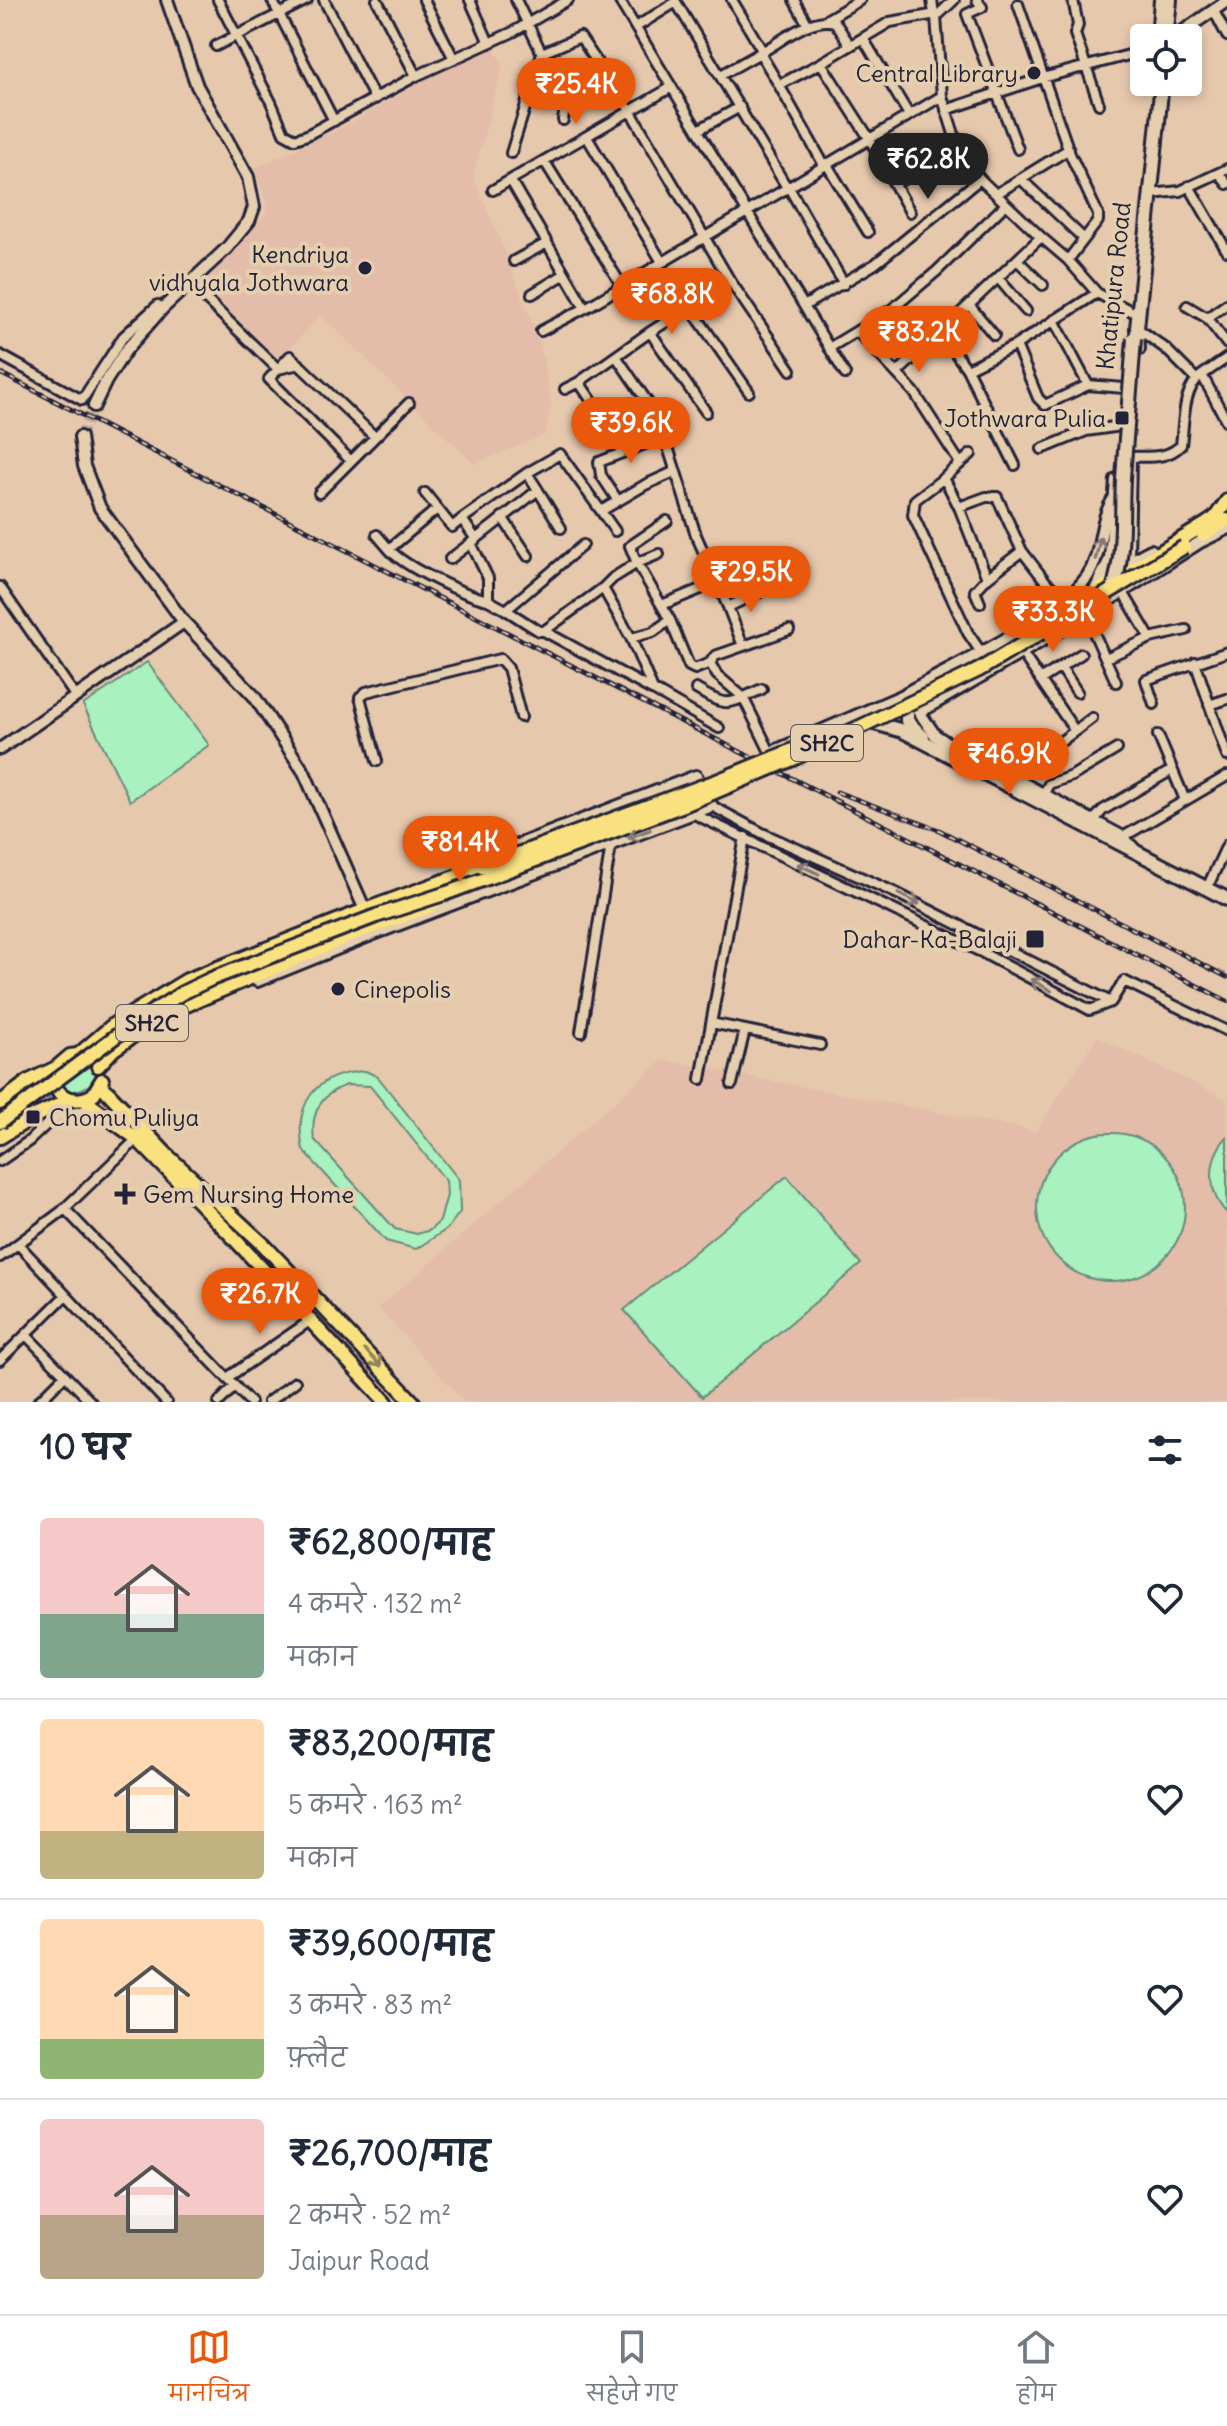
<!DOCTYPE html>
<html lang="hi">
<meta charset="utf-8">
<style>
:root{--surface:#fff;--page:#f2f2f3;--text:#1f2937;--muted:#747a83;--line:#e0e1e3;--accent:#ea580c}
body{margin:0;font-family:Delius,"Playpen Sans Deva",sans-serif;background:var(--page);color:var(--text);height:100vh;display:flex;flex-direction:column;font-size:30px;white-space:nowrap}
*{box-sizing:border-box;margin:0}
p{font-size:26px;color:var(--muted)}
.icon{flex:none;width:44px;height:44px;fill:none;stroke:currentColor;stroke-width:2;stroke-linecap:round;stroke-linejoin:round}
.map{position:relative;height:1402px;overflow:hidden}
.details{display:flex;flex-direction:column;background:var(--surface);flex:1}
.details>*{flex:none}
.fabs{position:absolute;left:1130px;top:24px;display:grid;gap:16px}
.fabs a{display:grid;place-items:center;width:72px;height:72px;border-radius:8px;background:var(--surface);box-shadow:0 4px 12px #0003;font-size:40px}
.price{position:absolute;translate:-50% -68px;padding:0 18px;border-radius:28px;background:var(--accent);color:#fff;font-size:26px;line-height:52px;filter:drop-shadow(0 2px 4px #0008)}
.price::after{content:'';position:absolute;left:50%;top:48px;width:24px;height:18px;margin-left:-12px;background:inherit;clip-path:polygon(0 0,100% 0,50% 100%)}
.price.on{background:#222;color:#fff}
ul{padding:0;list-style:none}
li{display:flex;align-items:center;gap:24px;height:200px;padding:0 40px}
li+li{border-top:2px solid var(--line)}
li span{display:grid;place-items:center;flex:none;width:224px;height:160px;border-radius:8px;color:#555}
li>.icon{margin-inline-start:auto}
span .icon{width:96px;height:96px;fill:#fffc;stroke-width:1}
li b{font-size:34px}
h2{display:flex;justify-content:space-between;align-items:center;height:96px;padding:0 40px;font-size:34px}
.menu{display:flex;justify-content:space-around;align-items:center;height:112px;border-top:2px solid var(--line);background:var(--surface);font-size:22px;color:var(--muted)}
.menu a{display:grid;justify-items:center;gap:4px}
.menu .on{color:var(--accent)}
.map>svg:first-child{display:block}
</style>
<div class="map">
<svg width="1227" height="1402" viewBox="0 0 1227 1402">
<rect width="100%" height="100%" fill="#e6c8ad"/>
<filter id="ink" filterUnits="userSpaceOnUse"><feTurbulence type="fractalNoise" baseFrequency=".0125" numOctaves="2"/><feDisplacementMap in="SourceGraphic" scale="16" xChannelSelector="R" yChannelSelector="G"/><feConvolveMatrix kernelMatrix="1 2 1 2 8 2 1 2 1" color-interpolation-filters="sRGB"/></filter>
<g filter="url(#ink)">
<path fill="#e3bda9" d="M489 43 503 63 473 177 504 249 541 347 551 403 545 435 474 464 321 315 277 362 201 288 267 212 266 198 253 169 345 126Z
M1097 1037 1227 1099V1402H465L378 1308 663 1060 1036 1131Z"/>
<path fill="#a9f1be" stroke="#668a7c" stroke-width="2" fill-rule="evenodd" d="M147 662 209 745 130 801 83 705Z
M87 1065 93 1068 96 1075 89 1085 82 1089 46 1099Z
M366 1071 378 1077 459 1180 460 1212 447 1229 416 1249 386 1241 303 1150C293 1102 316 1073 366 1071ZM347 1085 370 1086 446 1181 447 1195 440 1221 430 1230 417 1234 395 1229 314 1139C310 1114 321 1093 347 1085Z
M1037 1207a74 74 0 1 1 148 0a74 74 0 1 1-148 0Z
M1227 1137V1213C1207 1193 1207 1158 1227 1137Z
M787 1176 861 1264 702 1397 624 1310Z"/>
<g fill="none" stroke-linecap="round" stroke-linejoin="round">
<path stroke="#bfa796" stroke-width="10" stroke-dasharray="10 5" stroke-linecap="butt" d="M80 437 94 406"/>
<defs>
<path id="minor" d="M218 0 271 102 284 133 295 139 307 135 416 76 513 32 568 0
M272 0 334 121
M324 0 375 99
M377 0 416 76
M424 0 454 59
M470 0 489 43
M516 0 566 103 563 120
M619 0 845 374
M732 0 763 52
M794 0 808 25
M932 0 934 14
M977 0 982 7 967 14 1018 149
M1073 0 1078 25 1075 34 1099 104
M1018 4 1070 154 1098 214V221L1068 260
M1214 11 1227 36
M826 20 860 0
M636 27 676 2 786 186
M863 38 909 115
M216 46 307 0
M760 53C782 41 810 16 835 22L850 45
M821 63 779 85 824 165
M721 75 760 53 779 85
M942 96 936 17 954 0
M946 110 1042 78 1144 51
M698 130 740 107
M587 137 662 262
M511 153 542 53 580 37 631 112 729 279 791 370
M545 162 622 286
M826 163 868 232
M1219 173 1227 184
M1022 180 1084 239
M511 181 585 308
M894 184 959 150 980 179
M788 186 844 284
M1189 186 1227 251
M493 190 672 87
M996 194 1069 149
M1151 194 1180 191 1227 169
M910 212 869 138 821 63 890 22 937 14
M1017 260 1043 285
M514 261 547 243
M998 278 1026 311
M191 285 278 369 299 364
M532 294 565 274
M1227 304 1207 318 1227 344
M969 305 994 335
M804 306 875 264 980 179 1041 237
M1187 306 1207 318
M690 307 729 279
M891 310 937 271 1006 204
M1054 320 1088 385
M1137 328 1166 349 1196 379
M541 331 589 306 942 96 959 150
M650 332 690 307 749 392
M940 332 967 369 1015 465
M1016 345 1038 398 1045 405 1088 385 1124 388
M924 347 891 310 857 331 914 392 960 463
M829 348 857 331
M0 355 82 400 123 337 158 305
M616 356 650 332 706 412
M1227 358 1202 375 1227 422
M967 369 1016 345 1097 293 1133 312H1140
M897 373 1041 237 1068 260 1097 293
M565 389 579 382
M608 425 579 382 616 356 659 419 696 535 728 607
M1042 449 1086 431 1121 426
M971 454 944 478 959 507 986 497H997L1022 551 1046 582 1065 599
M1129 457C1148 456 1167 460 1181 445 1184 424 1182 388 1202 375
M351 461 269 379 290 356 375 437
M944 478 915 500 913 515 968 633 991 667
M538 490 527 473 560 454 601 511
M319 493 409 403
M425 493 452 527 462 519
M618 501 601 475 599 462 663 437
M959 507 987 578 975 591 980 603
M437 509 389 549C404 567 465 595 488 600
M502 517 528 556
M615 531 601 511 645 485 674 472
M377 535 389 549
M475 538 462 519 527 473
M583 545 506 610 539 631H544L603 588 613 578 637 563 670 620
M659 554 637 563 630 546 667 521
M450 559 471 543
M987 578 1022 551
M0 587 76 697
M603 588 631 638 653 690 719 728
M1123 592 1150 638 1186 630
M662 605 715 583
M506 610 488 600V578L471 543 538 490 561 528
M1086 615 1116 682
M789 630 715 656 710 663 717 675 743 697 770 752 906 693
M544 631 652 690
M631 638 653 632 670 620 689 666 695 669 710 663
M743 646 728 607 771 587
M1022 653 1075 731 1045 753
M1106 658 1150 638
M1195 662 1227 756
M1061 667 1077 692
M1040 680 1081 654
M696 689C729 709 728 704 762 689
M1154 704 1146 680 1227 652
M1209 705 1227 699
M1075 731 1092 718
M1158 735 1185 800
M377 761 360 697 366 692 500 659 508 668 521 717
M1043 795 1049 784 1072 776 1117 749
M712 806 762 833 898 894 1111 1002
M692 813 983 953 1090 1010 1111 1002 1124 981 1227 1031
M1092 822 1103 810 1167 773
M1123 837 1227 776
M1207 888 1227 845
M711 1023 820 1045
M581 1032 611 845
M701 1079 745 837
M732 1084 745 1030
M0 1161 29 1141 48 1123 63 1115 95 1108
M65 1209 250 1402
M18 1244 166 1402
M0 1257 61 1212 137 1139
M26 1335 91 1402
M0 1360 65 1296
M227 1378 311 1320
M38 1402 65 1375
M219 1402 235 1386
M268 1402 295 1382"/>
<path id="tertiary" d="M1173 38 1227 1
M94 406 106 381 126 350 162 309 227 248 249 221 254 207 248 177 197 86 167 0
M1115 497C1097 522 1104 552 1087 577 1057 619 954 666 906 693L935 735 944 741 1123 837 1134 849
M184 622 254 696 304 772 365 910
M920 712 1086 615 1200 542 1227 529
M0 749 184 622 100 508 84 466 80 437
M257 981 371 935 712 806 696 776 471 863 462 872"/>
<path id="secondary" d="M1158 38 1161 0
M1166 38 1170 0
M1138 349 1137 328 1162 82
M1129 459 1127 557 1132 561 1151 551
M1095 592 1111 559 1117 480
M907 704V721L923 737
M871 722 903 731 1227 899"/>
<path id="primary" d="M1203 535 1227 520
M1095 592 1206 524 1215 518 1227 501
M98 1066 114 1049 163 1015 363 930 428 907 445 895
M54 1076C53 1098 75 1105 93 1095L102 1080
M101 1085 169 1157 263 1244 413 1402
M83 1099 137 1139 229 1233 386 1402
M0 1103 29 1081 56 1068 70 1056 78 1055 113 1025 187 980 365 910 482 867
M0 1137 33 1117 72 1099"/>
</defs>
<use href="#minor" stroke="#22223b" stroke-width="14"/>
<use href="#tertiary" stroke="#22223b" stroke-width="16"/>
<use href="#secondary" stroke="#22223b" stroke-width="18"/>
<use href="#primary" stroke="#22223b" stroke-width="18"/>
<use href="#minor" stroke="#e5cfae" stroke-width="8"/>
<use href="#tertiary" stroke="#e5cfae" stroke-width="10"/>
<use href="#secondary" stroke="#e5cfae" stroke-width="12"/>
<use href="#primary" stroke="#fae180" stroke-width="12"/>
<defs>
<path id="rail" d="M0 373 1227 1001
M837 792 939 830 1227 977"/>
</defs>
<use href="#rail" stroke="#22223b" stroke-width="5"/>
<use href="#rail" stroke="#e5cfae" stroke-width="2" stroke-dasharray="6" stroke-linecap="butt"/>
<defs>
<path id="secondary-bridge" d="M1113 589C1125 553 1121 516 1123 479 1126 432 1131 385 1134 338"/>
<path id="primary-bridge" d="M482 867 714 782 805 745
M0 1122 131 1025 182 993 211 979 376 916 447 893 684 805 793 759 979 670 1184 547"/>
</defs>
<use href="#secondary-bridge" stroke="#22223b" stroke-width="18" stroke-linecap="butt"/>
<use href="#primary-bridge" stroke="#22223b" stroke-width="18" stroke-linecap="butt"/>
<use href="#secondary-bridge" stroke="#e5cfae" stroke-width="12"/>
<use href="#primary-bridge" stroke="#fae180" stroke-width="12"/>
</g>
<defs><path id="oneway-shaft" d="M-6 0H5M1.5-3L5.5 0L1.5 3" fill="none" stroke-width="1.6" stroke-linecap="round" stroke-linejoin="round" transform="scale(2)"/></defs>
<g stroke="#847874">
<use href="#oneway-shaft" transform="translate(1098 548) rotate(-77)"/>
<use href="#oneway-shaft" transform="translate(639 834) rotate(159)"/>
<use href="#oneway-shaft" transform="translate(808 869) rotate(-155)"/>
<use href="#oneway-shaft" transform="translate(909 899) rotate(26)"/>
<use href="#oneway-shaft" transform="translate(1041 985) rotate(-151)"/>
</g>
<use stroke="#8e825e" href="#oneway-shaft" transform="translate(373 1358) rotate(46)"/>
</g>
<g fill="#22223b" stroke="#e5cfae" stroke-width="3">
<circle cx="1034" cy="73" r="8"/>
<circle cx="365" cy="268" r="8"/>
<rect x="1114" y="410" width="16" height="16" rx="4"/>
<rect x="1025" y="929" width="20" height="20" rx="4"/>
<circle cx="338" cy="989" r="8"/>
<rect x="25" y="1109" width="16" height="16" rx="4"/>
<path d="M121 1182h8v8h8v8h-8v8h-8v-8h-8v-8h8z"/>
</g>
<g text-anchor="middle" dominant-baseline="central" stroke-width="8" stroke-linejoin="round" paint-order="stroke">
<g fill="#e5cfae" stroke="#5c565e" stroke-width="2">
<rect x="791" y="725" width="72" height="36" rx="6"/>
<rect x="116" y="1005" width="72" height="36" rx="6"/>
</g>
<g font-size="22" font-weight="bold" fill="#22223b">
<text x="827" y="743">SH2C</text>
<text x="152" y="1023">SH2C</text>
</g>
<g font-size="24" fill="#22223b" stroke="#e5cfae" text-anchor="end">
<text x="1018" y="73">Central Library</text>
<text x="349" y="254">Kendriya<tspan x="349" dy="28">vidhyala Jothwara</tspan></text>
<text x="1106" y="418">Jothwara Pulia</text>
<text x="1017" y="939">Dahar-Ka-Balaji</text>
<text x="354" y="989" text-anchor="start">Cinepolis</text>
<text x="49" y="1117" text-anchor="start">Chomu Puliya</text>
<text x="143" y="1194" text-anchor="start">Gem Nursing Home</text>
</g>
<g font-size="24" fill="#22223b" stroke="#e5cfae">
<text transform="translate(1113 286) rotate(-84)">Khatipura Road</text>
</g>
</g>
</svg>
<div class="fabs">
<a><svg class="icon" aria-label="locate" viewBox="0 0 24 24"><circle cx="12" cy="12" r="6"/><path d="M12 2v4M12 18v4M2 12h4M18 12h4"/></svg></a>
</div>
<b class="price" style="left:576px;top:126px">₹25.4K</b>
<b class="price on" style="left:928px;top:201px">₹62.8K</b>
<b class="price" style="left:672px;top:336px">₹68.8K</b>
<b class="price" style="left:919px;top:374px">₹83.2K</b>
<b class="price" style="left:631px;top:465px">₹39.6K</b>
<b class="price" style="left:751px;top:614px">₹29.5K</b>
<b class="price" style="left:1053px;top:654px">₹33.3K</b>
<b class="price" style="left:1009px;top:796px">₹46.9K</b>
<b class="price" style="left:460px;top:884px">₹81.4K</b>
<b class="price" style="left:260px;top:1336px">₹26.7K</b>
</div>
<section class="details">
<h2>10 घर<svg class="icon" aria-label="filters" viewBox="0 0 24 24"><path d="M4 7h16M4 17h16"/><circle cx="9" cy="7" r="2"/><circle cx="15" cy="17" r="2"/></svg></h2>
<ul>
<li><span style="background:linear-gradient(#f6c9c9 60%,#7fa58c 0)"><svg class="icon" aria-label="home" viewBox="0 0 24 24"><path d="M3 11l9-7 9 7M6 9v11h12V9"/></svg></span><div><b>₹62,800/माह</b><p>4 कमरे · 132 m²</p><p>मकान</p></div><svg class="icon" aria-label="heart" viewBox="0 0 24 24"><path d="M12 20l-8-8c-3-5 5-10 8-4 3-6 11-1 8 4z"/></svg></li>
<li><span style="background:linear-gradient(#ffd9b3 70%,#c2b280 0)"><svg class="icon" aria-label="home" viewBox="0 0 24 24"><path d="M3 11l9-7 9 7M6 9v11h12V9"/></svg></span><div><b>₹83,200/माह</b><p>5 कमरे · 163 m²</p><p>मकान</p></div><svg class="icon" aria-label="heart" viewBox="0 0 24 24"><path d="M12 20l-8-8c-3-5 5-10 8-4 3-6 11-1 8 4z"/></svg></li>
<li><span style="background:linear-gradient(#ffd9b3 75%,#8fb573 0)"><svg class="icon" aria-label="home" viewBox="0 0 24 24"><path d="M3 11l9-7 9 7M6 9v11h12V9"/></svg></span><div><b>₹39,600/माह</b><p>3 कमरे · 83 m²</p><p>फ़्लैट</p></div><svg class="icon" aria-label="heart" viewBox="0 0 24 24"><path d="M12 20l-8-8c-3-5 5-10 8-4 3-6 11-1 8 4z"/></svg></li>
<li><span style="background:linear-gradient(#f6c9c9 60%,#b9a48a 0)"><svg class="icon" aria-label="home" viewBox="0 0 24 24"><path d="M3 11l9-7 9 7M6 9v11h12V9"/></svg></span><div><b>₹26,700/माह</b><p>2 कमरे · 52 m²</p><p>Jaipur Road</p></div><svg class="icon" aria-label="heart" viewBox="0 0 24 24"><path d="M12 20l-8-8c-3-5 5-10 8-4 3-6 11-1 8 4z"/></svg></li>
</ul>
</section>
<nav class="menu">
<a class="on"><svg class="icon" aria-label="map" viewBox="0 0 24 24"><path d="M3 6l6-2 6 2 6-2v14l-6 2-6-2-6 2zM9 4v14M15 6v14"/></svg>मानचित्र</a>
<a><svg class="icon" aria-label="saved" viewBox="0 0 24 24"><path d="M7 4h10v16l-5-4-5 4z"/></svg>सहेजे गए</a>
<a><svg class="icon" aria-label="home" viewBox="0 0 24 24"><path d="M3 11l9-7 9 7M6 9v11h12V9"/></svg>होम</a>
</nav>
